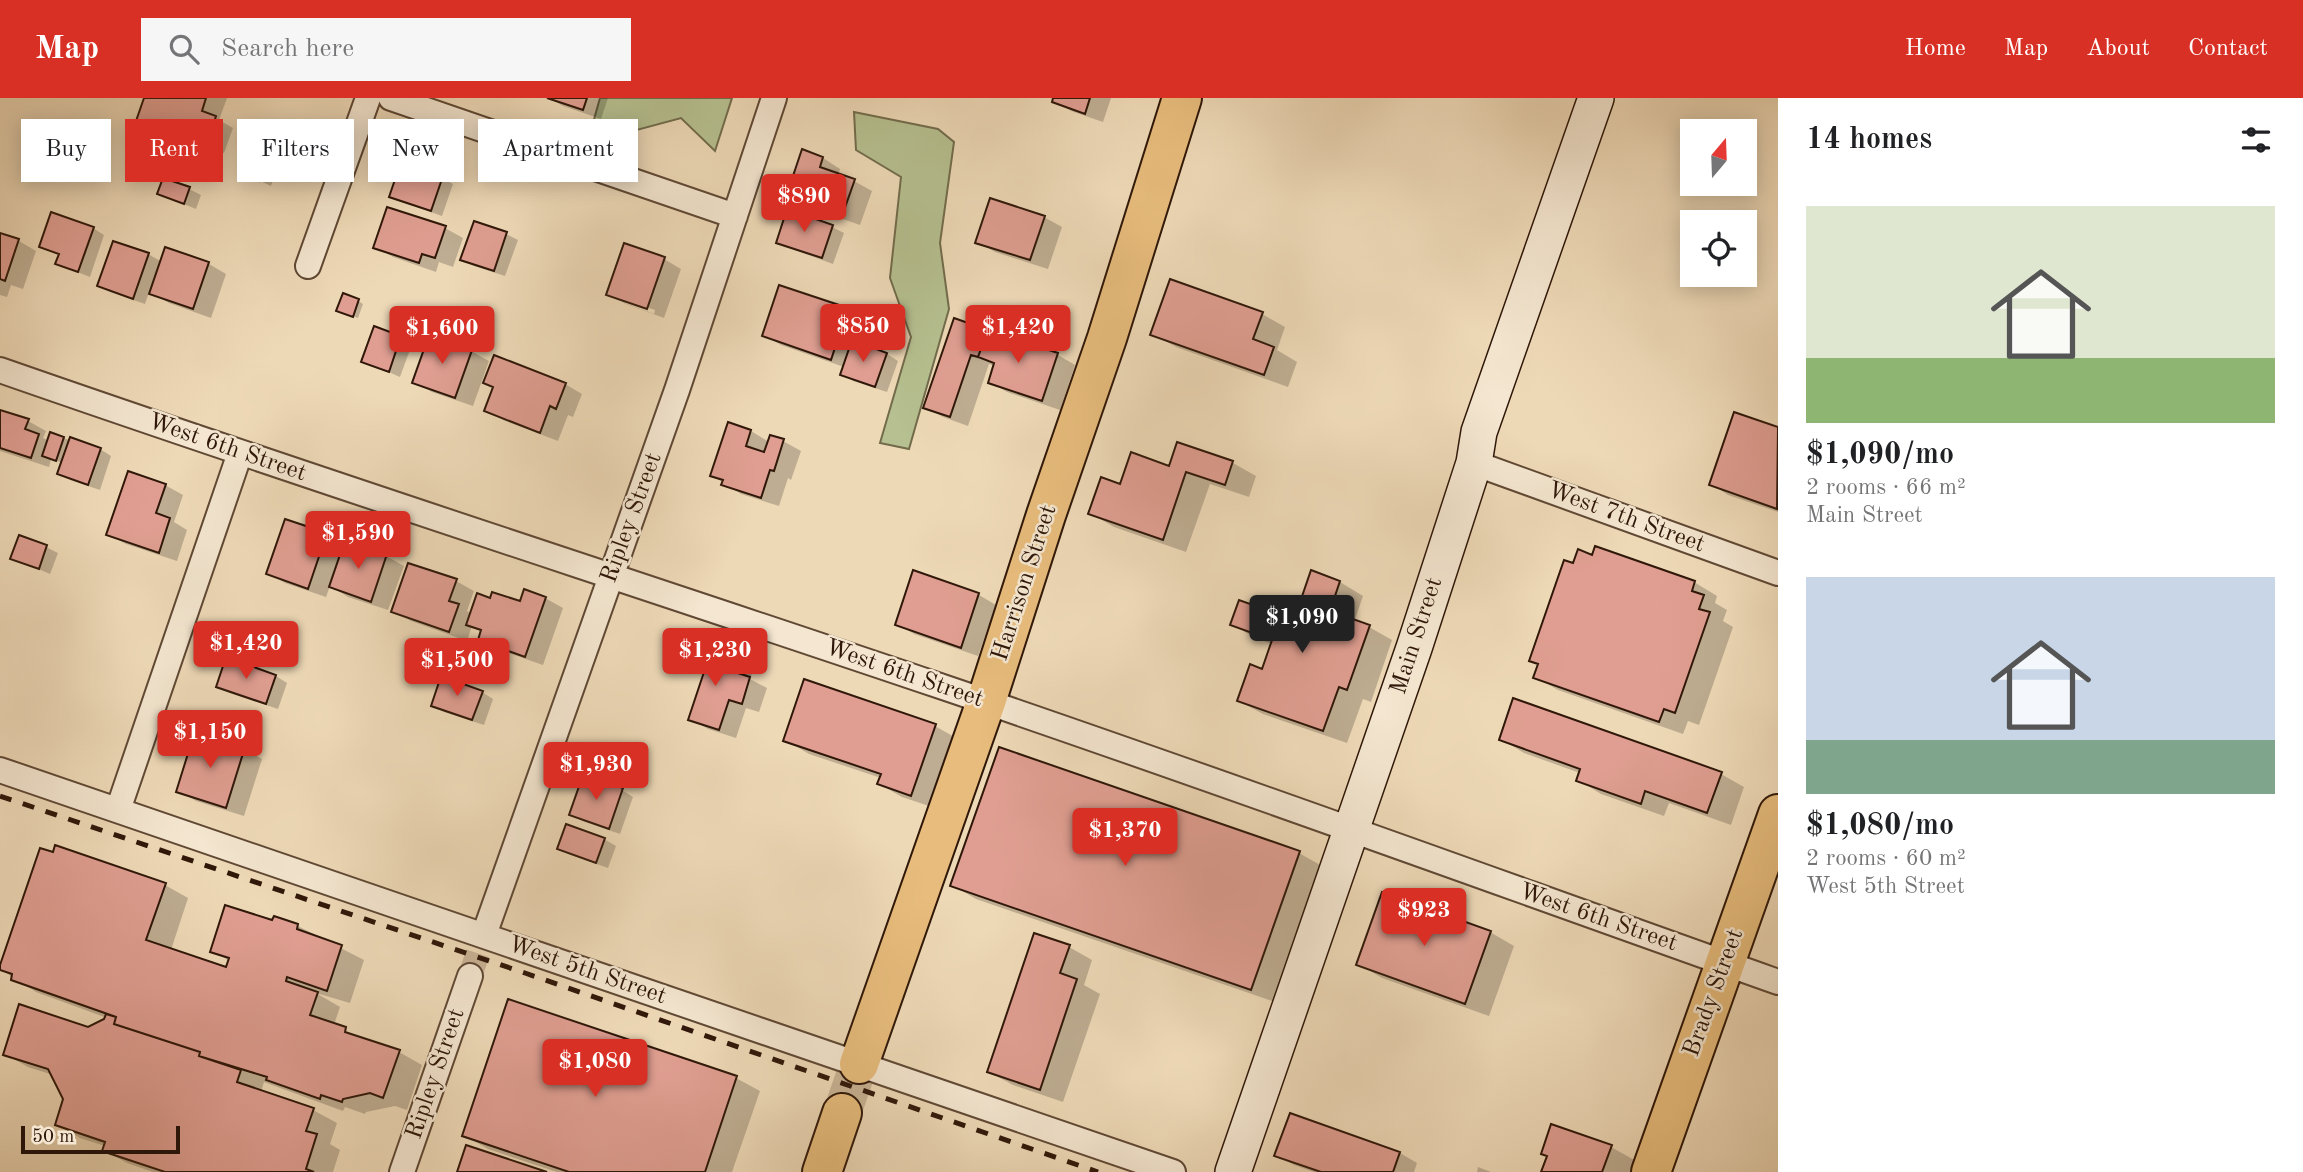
<!DOCTYPE html>
<meta charset="utf-8">
<style>
:root{--surface:#fff;--page:#f6f6f6;--text:#202124;--muted:#757577;--accent:#d93025}
body{margin:0;font-family:"Old Standard TT",serif;background:var(--page);color:var(--text);height:100vh;display:flex;flex-direction:column;font-size:26px;white-space:nowrap}
*{box-sizing:border-box;margin:0}
p{font-size:23px;color:var(--muted)}
.icon{flex:none;width:38px;height:38px;fill:none;stroke:currentColor;stroke-width:2;stroke-linecap:round;stroke-linejoin:round}
.map{position:relative;flex:1;overflow:hidden}
.drawer{display:flex;flex-direction:column;background:var(--surface);width:525px}
.drawer>*{flex:none}
.guide{position:absolute;left:21px;top:21px;width:665px;height:63px;display:flex;gap:14px}
.needle{width:46px;rotate:19deg}
.controls{position:absolute;left:1680px;top:21px;display:grid;gap:14px}
.controls a{display:grid;place-items:center;width:77px;height:77px;border-radius:0px;background:var(--surface);box-shadow:0 4px 18px #0003;font-size:35px}
.scale{position:absolute;left:21px;bottom:18px;width:159px;box-sizing:border-box;padding-left:7px;border:4px solid #2f1709;border-top:0;font-size:19px;line-height:24px;white-space:nowrap;color:#2f1709;-webkit-text-stroke:5px #f4e6d0;paint-order:stroke}
.price{position:absolute;translate:-50% -60px;padding:0 16px;border-radius:7px;background:var(--accent);color:#fff;font-size:23px;line-height:46px;filter:drop-shadow(0 2px 4px #0008)}
.price::after{content:'';position:absolute;left:50%;top:42px;width:21px;height:16px;margin-left:-10px;background:inherit;clip-path:polygon(0 0,100% 0,50% 100%)}
.price.current{background:#222;color:#fff}
ul{padding:0;list-style:none}
li{display:grid;align-content:center;gap:14px;height:371px;padding:0 28px}
li span{display:grid;place-items:center;height:217px;border-radius:0px;color:#555}
li>.icon{margin-inline-start:auto}
span .icon{width:126px;height:126px;fill:#fffc;stroke-width:1}
li b{font-size:30px}
h2{display:flex;justify-content:space-between;align-items:center;height:84px;padding:0 28px;font-size:30px}
.pill{padding:0 24px;border-radius:0px;background:var(--surface);box-shadow:0 4px 18px #0003;font-size:24px;line-height:63px}
.pill.current{background:var(--accent);color:#fff}
header{display:flex;align-items:center;gap:42px;box-sizing:border-box;height:98px;padding:0 35px;background:var(--accent);color:#fff}
header strong{font-size:33px}
nav{display:flex;gap:38px;margin-inline-start:auto;font-size:24px}
.search{width:490px;height:63px;background:var(--page);display:flex;align-items:center;gap:18px;box-sizing:border-box;padding:0 24px;border-radius:0px;color:var(--muted);font-size:26px}
main{display:flex;flex:1;min-height:0}
.map>svg:first-child{display:block}
</style>
<header>
<strong>Map</strong>
<div class="search"><svg class="icon" aria-label="search" viewBox="0 0 24 24"><circle cx="10" cy="10" r="6"/><path d="M15 15l6 6"/></svg>Search here</div>
<nav><a>Home</a><a>Map</a><a>About</a><a>Contact</a></nav>
</header>
<main>
<div class="map">
<svg width="1778" height="1074" viewBox="0 0 1778 1074">
<rect width="100%" height="100%" fill="#eed9b7"/>
<filter id="stains"><feTurbulence type="fractalNoise" baseFrequency=".00286" numOctaves="4"/><feColorMatrix values="0 0 0 0 .2 0 0 0 0 .09 0 0 0 0 .02 0 0 0 .5 -.17"/></filter>
<radialGradient id="worn" r=".72"><stop offset=".6" stop-color="#630" stop-opacity="0"/><stop offset="1" stop-color="#630" stop-opacity=".3"/></radialGradient>
<path fill="#b6c090" stroke="#726c4c" stroke-width="2" d="M600 0H732L715 53 681 20 607 40 593 25Z
M854 14 938 31 954 44 940 145 949 211 909 351 880 345 911 239 890 180 901 79 856 52Z"/>
<path fill="#0003" fill-rule="evenodd" d="M146 0H227L219 22 233 30 224 55 156 32 138 22Z
M549 0H608L601 21 563 8Z
M1055 0H1111L1103 24 1071 13 1054 3Z
M257 40 294 56 286 78 276 74 271 88 245 76Z
M803 54 823 60 840 71 838 77 854 83 872 93 860 127 805 108 788 98Z
M442 80 453 86 442 118 402 104 391 98Z
M189 91 201 97 196 111 159 96Z
M1044 119 1062 129 1048 171 995 154 977 144Z
M475 125 506 136 518 142 505 178 474 168 463 161Z
M832 129 844 135 833 166 789 150 778 144Z
M93 130 104 137 90 179 57 166 60 157 41 148Z
M445 130 463 140 453 169 439 164 436 174 393 159 375 149Z
M0 137 19 143 36 153 23 191 11 187 7 199 0 197Z
M166 151 209 166 226 176 211 220 169 205 149 194 145 206 110 194 99 188 148 156 162 164Z
M664 161 681 171 664 220 626 206 608 196ZM625 202 655 212 654 216 625 205Z
M780 189 848 212 865 222 857 246 887 256 898 263 887 294 853 283 842 276 844 269 781 247 764 237Z
M358 203 363 206 358 220 344 215Z
M1262 216 1285 229 1277 252 1297 264 1288 289 1176 249 1153 236Z
M955 222 1058 257 1075 267 1060 312 1007 294 990 284 995 268 989 266 968 328 943 319 925 309Z
M400 239 412 246 400 279 363 263Z
M471 253 489 263 473 308 432 294 414 284Z
M485 284 565 286 582 296 573 319 568 317 558 343 503 322 486 312 495 290Z
M0 314 28 323 46 333 43 340 49 343 63 340 100 351 111 358 100 392 70 382 59 376 63 365 51 361 49 369 0 353Z
M1735 316 1778 331V414L1728 397 1711 386Z
M729 326 751 333 769 344 783 343 801 353 791 382 788 380 779 408 741 396 712 377Z
M1178 346 1233 365 1256 378 1249 399 1210 386 1186 454 1114 429 1090 415 1121 388 1170 370Z
M165 387 183 397 174 424 187 432 177 463 126 446 108 436Z
M286 423 326 437 345 448 386 458 404 468 388 512 348 499 330 488 326 499 285 485 268 475Z
M46 449 58 455 50 476 12 460Z
M1593 459 1694 484 1717 498 1715 505 1727 512 1723 523 1733 529 1699 627 1688 623 1683 636 1558 592 1535 579 1574 467Z
M1312 474 1340 484 1363 498 1354 524 1369 529 1392 542 1371 604 1363 601 1347 645 1263 616 1239 603 1263 573 1273 546 1255 540 1232 526 1298 515Z
M914 475 979 497 996 507 978 558 914 536 897 526Z
M456 483 474 493 467 513 472 516 491 502 521 505 545 500 563 510 543 567 497 551 480 541 482 534 472 528 467 543 411 523 393 513Z
M690 551 734 566 752 576 750 581 767 590 759 614 746 610 736 640 708 631 690 621 706 574 685 564Z
M276 578 287 585 278 611 230 595 218 588Z
M482 594 493 601 484 627 444 614 433 607Z
M935 628 958 641 935 710 902 699 879 686 881 680 809 656 785 642Z
M197 635 245 651 262 661 244 718 196 703 179 693Z
M1501 641 1721 676 1744 689 1731 727 1669 705 1664 718 1601 696 1578 682 1580 675 1524 655Z
M622 692 633 699 620 736 582 723 571 716Z
M604 741 616 748 608 770 571 757 559 751Z
M1299 755 1322 768 1275 904 976 801 952 787Z
M165 787 188 800 171 852 227 871 230 863 212 853 273 825 275 820 298 828 364 862 350 905 316 895 340 909 334 927 366 943 399 954 422 967 407 1012 395 1008 366 1014 365 1016 345 1009 343 1013 264 984 261 994 313 1012 337 1025 330 1046 340 1052 333 1074H153L127 1065 104 1052 105 1048 80 1040 57 1026 65 1001 53 977 28 969 5 956 88 931 107 920 36 894 0 871Z
M1490 834 1514 848 1489 918 1382 880 1358 866Z
M1069 849 1092 862 1084 887 1100 896 1063 1004 1013 987 989 974Z
M736 980 760 993 732 1074H557L488 1051 464 1037Z
M1291 1017 1400 1055 1417 1065 1414 1074H1314L1294 1067 1276 1057Z
M1611 1049 1645 1068 1643 1074H1543Z
M1478 1069 1491 1074H1477Z"/>
<path fill="#df9e91" stroke="#2f1709" stroke-width="2" d="M144 0H206L202 13 216 18 207 46 136 23Z
M547 0H587L583 12Z
M1053 0H1090L1085 16 1052 4Z
M256 38 283 47 275 72 264 69 259 83 243 77Z
M802 51 823 59 820 69 855 81 842 118 786 99Z
M401 64 443 78 431 113 389 99Z
M163 80 190 89 184 106 157 96Z
M990 100 1045 118 1030 162 975 145Z
M387 109 446 128 435 160 422 156 419 165 373 150Z
M787 111 833 127 822 160 776 145Z
M51 114 94 129 78 174 55 166 59 156 39 149Z
M474 123 507 134 494 173 460 162Z
M0 135 19 141 5 183 0 181Z
M113 143 149 155 133 201 97 188Z
M624 145 665 159 647 211 606 197Z
M165 149 209 164 193 211 149 196Z
M1170 181 1263 214 1253 241 1274 249 1264 277 1150 237Z
M779 187 848 210 831 262 762 238Z
M343 195 359 201 353 219 336 213Z
M954 220 988 232 978 259 971 257 950 319 923 310Z
M374 228 401 238 389 274 361 264Z
M988 232 1058 255 1042 303 988 285 994 265 978 259Z
M429 237 472 252 455 300 412 285Z
M852 242 887 255 875 289 840 277Z
M494 257 566 285 556 311 550 308 540 335 484 313 493 289 483 285Z
M0 312 29 321 25 331 39 336 31 360 0 350Z
M1734 314 1778 329 1777 411 1709 387Z
M728 324 751 332 746 348 764 354 770 337 784 341 774 373 770 372 761 400 721 387 723 382 710 378Z
M50 334 64 339 56 363 42 358Z
M70 339 101 350 88 387 57 376Z
M1177 344 1233 363 1225 387 1186 374 1163 442 1088 416 1101 379 1120 386 1131 354 1169 368Z
M128 373 166 386 156 415 170 420 159 455 106 437Z
M285 421 327 435 308 491 266 476Z
M19 437 47 447 39 471 10 461Z
M345 442 387 456 371 504 329 489Z
M1595 448 1695 483 1692 493 1704 497 1699 511 1710 514 1675 615 1664 611 1659 624 1533 580 1538 566 1529 563 1564 462 1573 465 1578 451 1592 457Z
M408 465 457 481 449 503 459 506 449 534 391 514Z
M913 472 979 495 961 550 895 527Z
M1311 472 1340 483 1330 513 1370 527 1347 592 1339 589 1323 633 1237 603 1250 566 1262 571 1272 542 1230 527 1239 502 1281 517 1284 509 1297 513Z
M524 491 546 499 525 559 478 542 481 532 466 527 477 495 490 500 492 494 520 503Z
M688 549 735 564 732 573 750 579 742 606 729 602 719 632 688 622 705 571 683 564Z
M226 559 276 577 266 606 216 589Z
M441 578 483 593 472 622 431 608Z
M804 581 936 626 911 698 877 686 881 676 783 643Z
M1513 600 1722 674 1707 715 1645 693 1641 706 1576 683 1580 671 1499 642Z
M195 633 245 649 226 710 176 694Z
M999 649 1300 753 1251 892 950 788Z
M583 677 623 690 609 731 569 717Z
M566 726 605 740 596 765 557 751Z
M55 747 166 785 146 842 226 869 229 860 210 854 225 807 272 822 274 818 298 826 297 831 342 847 327 893 287 879 286 883 318 894 310 917 346 929 345 934 400 952 383 1000 370 995 343 1001 342 1004 321 997 320 1001 266 982 267 979 199 958 200 954 114 926 116 919 11 882 12 876 0 872V867L40 750 53 754Z
M1382 794 1491 833 1465 906 1356 867Z
M1034 835 1070 847 1060 875 1077 881 1040 992 987 974Z
M508 901 737 978 705 1074H569L462 1038Z
M19 906 88 929 104 921 106 916 116 919 114 926 200 954 199 958 241 972 237 984 314 1010 306 1033 317 1036 306 1071 314 1074H165L102 1053 105 1044 55 1027 63 1001 48 971 3 957Z
M1290 1015 1400 1054 1393 1074H1321L1274 1058Z
M1551 1026 1612 1047 1602 1074H1541L1547 1058 1541 1056Z
M466 1047 547 1074H457Z"/>
<g fill="none" stroke-linecap="round" stroke-linejoin="round">
<path stroke="#c8b294" stroke-width="24" stroke-dasharray="24 12" stroke-linecap="butt" d="M470 878 484 837"/>
<path stroke="#c8b294" stroke-width="38" stroke-dasharray="38 19" stroke-linecap="butt" d="M842 1015 859 966"/>
<defs>
<path id="street" d="M391 0 735 118
M308 168 368 0
M0 272C312 381 627 482 940 588 1221 683 1499 785 1778 884
M1474 365 1778 475
M0 672 1173 1074
M118 712 240 355
M484 837 677 292 774 0
M402 1074 470 878"/>
<path id="secondary" d="M1233 1074 1414 550 1474 365 1479 334 1596 0"/>
<path id="highway" d="M859 966 986 604 1046 417 1107 240 1182 0
M822 1074 842 1015
M1651 1074 1778 716"/>
</defs>
<use href="#street" stroke="#5f4834" stroke-width="28"/>
<use href="#secondary" stroke="#2f1709" stroke-width="38"/>
<use href="#highway" stroke="#2f1709" stroke-width="42"/>
<use href="#street" stroke="#f4e6d0" stroke-width="24"/>
<use href="#secondary" stroke="#f4e6d0" stroke-width="35"/>
<use href="#highway" stroke="#e7bc7c" stroke-width="38"/>
<path stroke="#2f1709" stroke-width="5" stroke-dasharray="12 12" stroke-linecap="butt" d="M0 698 525 875 1098 1074"/>
</g>
<g text-anchor="middle" dominant-baseline="central" stroke-width="5" stroke-linejoin="round" paint-order="stroke">
<g font-size="24" fill="#2f1709" stroke="#f4e6d0">
<text transform="translate(227 350) rotate(19)">West 6th Street</text>
<text transform="translate(632 420) rotate(-70)">Ripley Street</text>
<text transform="translate(1626 420) rotate(20)">West 7th Street</text>
<text transform="translate(1025 485) rotate(-72)">Harrison Street</text>
<text transform="translate(1417 538) rotate(-72)">Main Street</text>
<text transform="translate(904 576) rotate(19)">West 6th Street</text>
<text transform="translate(1598 820) rotate(19)">West 6th Street</text>
<text transform="translate(587 873) rotate(19)">West 5th Street</text>
<text transform="translate(1714 895) rotate(-70)">Brady Street</text>
<text transform="translate(436 976) rotate(-71)">Ripley Street</text>
</g>
</g>
<rect width="100%" height="100%" filter="url(#stains)"/>
<rect width="100%" height="100%" fill="url(#worn)"/>
</svg>
<div class="controls">
<a><svg class="needle" viewBox="-14 -14 28 28"><path d="M0-13l5 13h-10z" fill="#e53935"/><path d="M0 13l5-13h-10z" fill="#757577"/></svg></a>
<a><svg class="icon" aria-label="locate" viewBox="0 0 24 24"><circle cx="12" cy="12" r="6"/><path d="M12 2v4M12 18v4M2 12h4M18 12h4"/></svg></a>
</div>
<div class="scale">50 m</div>
<b class="price" style="left:804px;top:136px">$890</b>
<b class="price" style="left:863px;top:266px">$850</b>
<b class="price" style="left:1018px;top:267px">$1,420</b>
<b class="price" style="left:442px;top:268px">$1,600</b>
<b class="price" style="left:358px;top:473px">$1,590</b>
<b class="price current" style="left:1302px;top:557px">$1,090</b>
<b class="price" style="left:246px;top:583px">$1,420</b>
<b class="price" style="left:715px;top:590px">$1,230</b>
<b class="price" style="left:457px;top:600px">$1,500</b>
<b class="price" style="left:210px;top:672px">$1,150</b>
<b class="price" style="left:596px;top:704px">$1,930</b>
<b class="price" style="left:1125px;top:770px">$1,370</b>
<b class="price" style="left:1424px;top:850px">$923</b>
<b class="price" style="left:595px;top:1001px">$1,080</b>
<div class="guide">
<a class="pill">Buy</a>
<a class="pill current">Rent</a>
<a class="pill">Filters</a>
<a class="pill">New</a>
<a class="pill">Apartment</a>
</div>
</div>
<section class="drawer">
<h2>14 homes<svg class="icon" aria-label="filters" viewBox="0 0 24 24"><path d="M4 7h16M4 17h16"/><circle cx="9" cy="7" r="2"/><circle cx="15" cy="17" r="2"/></svg></h2>
<ul>
<li><span style="background:linear-gradient(#dfe7d0 70%,#8fb573 0)"><svg class="icon" aria-label="home" viewBox="0 0 24 24"><path d="M3 11l9-7 9 7M6 9v11h12V9"/></svg></span><div><b>$1,090/mo</b><p>2 rooms · 66 m²</p><p>Main Street</p></div></li>
<li><span style="background:linear-gradient(#c9d6e8 75%,#7fa58c 0)"><svg class="icon" aria-label="home" viewBox="0 0 24 24"><path d="M3 11l9-7 9 7M6 9v11h12V9"/></svg></span><div><b>$1,080/mo</b><p>2 rooms · 60 m²</p><p>West 5th Street</p></div></li>
</ul>
</section>
</main>
